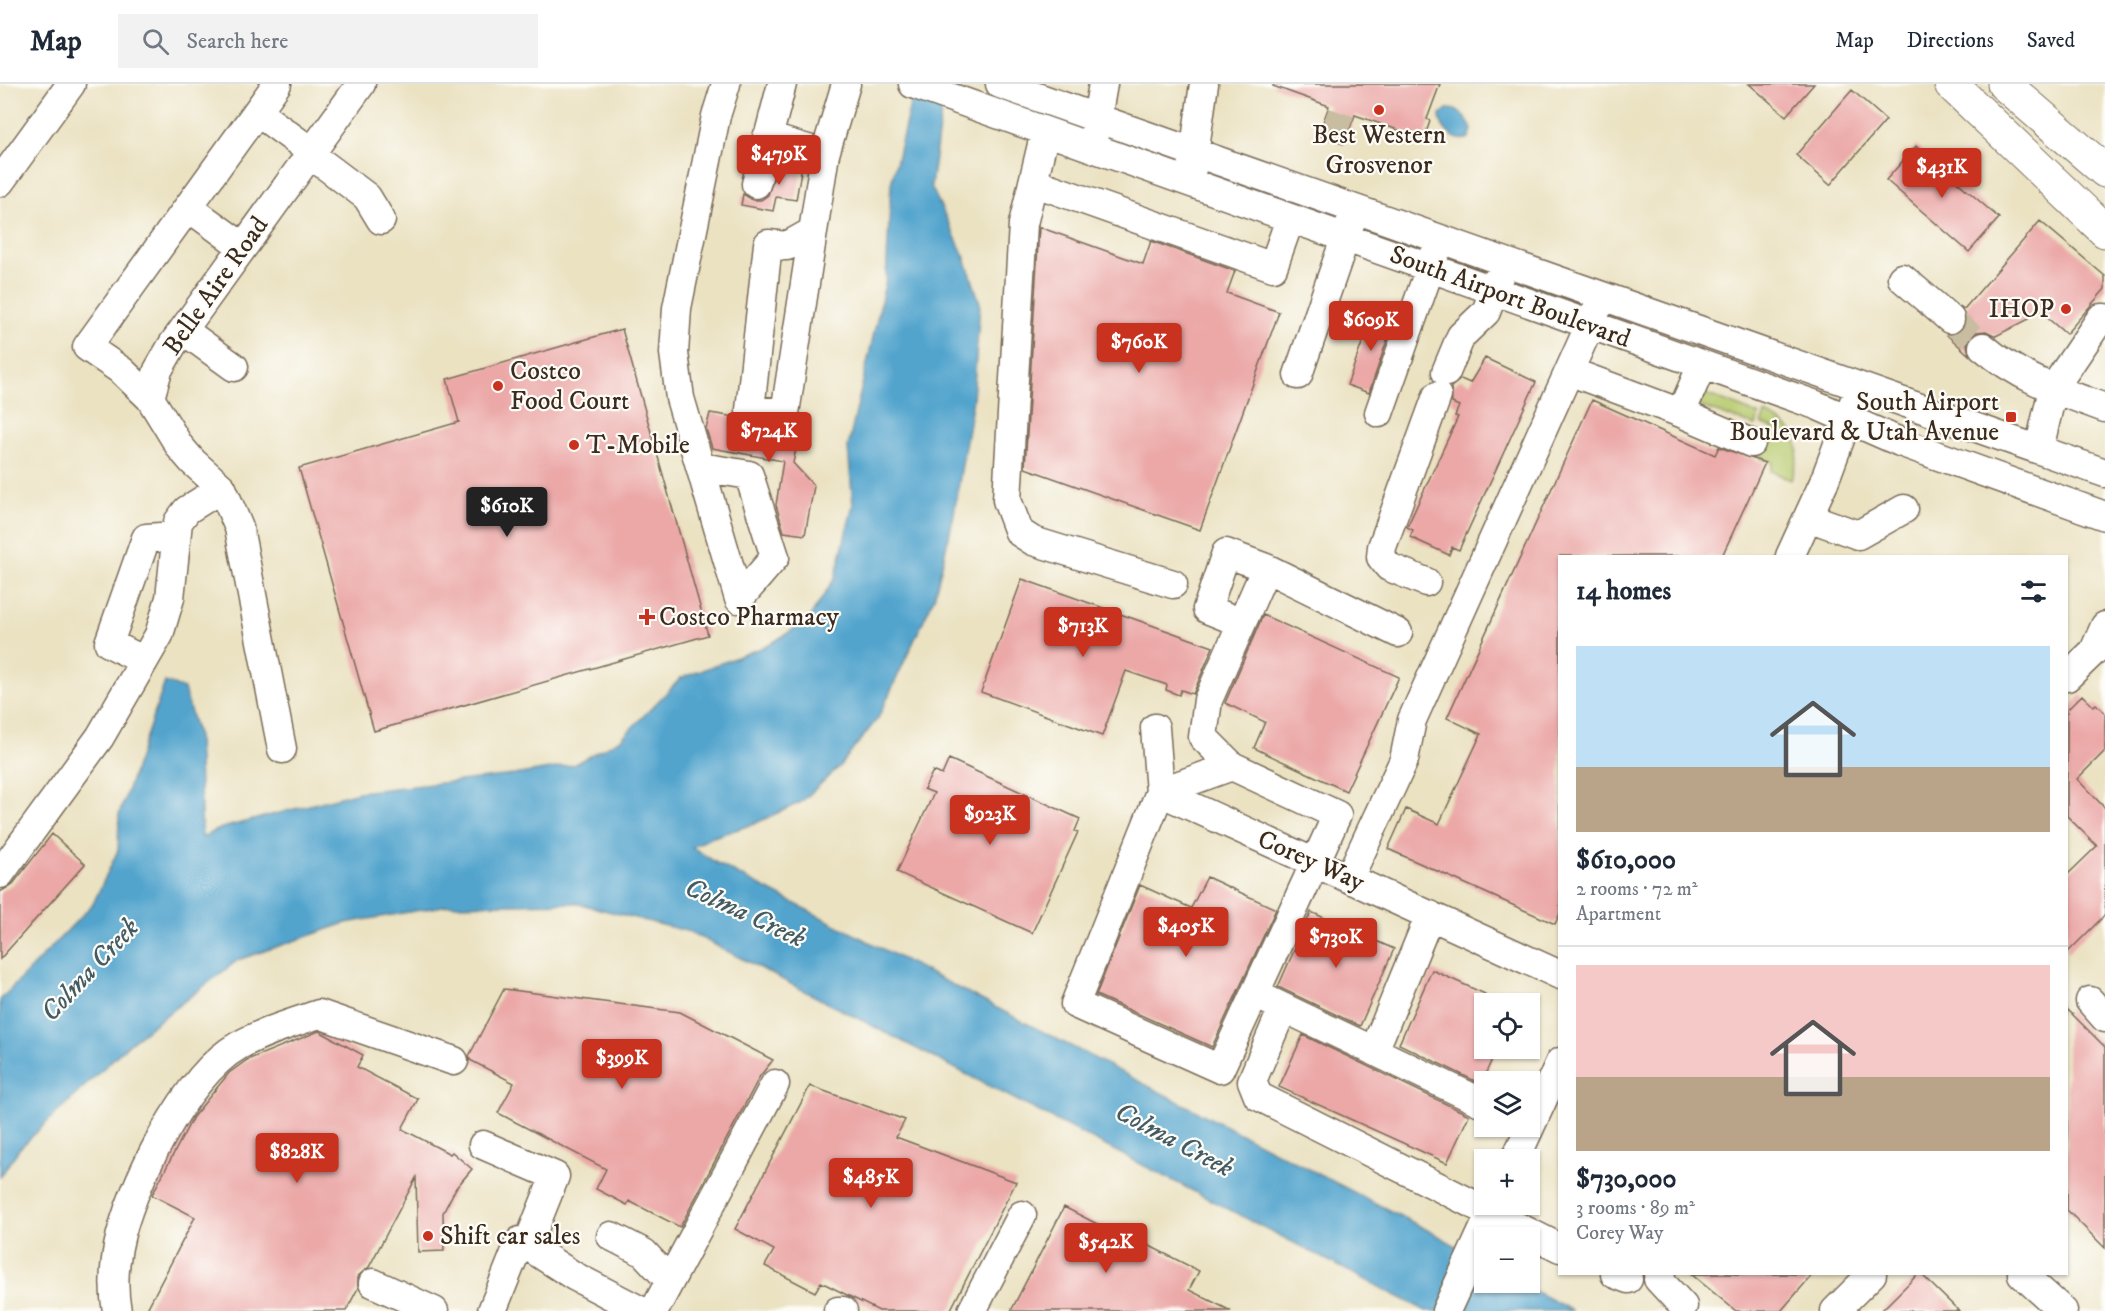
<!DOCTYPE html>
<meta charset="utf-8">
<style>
:root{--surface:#fff;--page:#f2f2f3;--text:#1f2937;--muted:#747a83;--line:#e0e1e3;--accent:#c8321e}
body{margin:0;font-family:"IM FELL DW Pica",serif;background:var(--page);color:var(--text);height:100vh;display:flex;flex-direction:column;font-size:22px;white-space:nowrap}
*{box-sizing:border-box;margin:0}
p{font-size:20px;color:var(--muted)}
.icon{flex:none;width:33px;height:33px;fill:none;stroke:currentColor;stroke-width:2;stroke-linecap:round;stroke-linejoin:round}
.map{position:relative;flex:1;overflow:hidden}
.sheet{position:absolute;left:1558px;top:471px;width:510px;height:720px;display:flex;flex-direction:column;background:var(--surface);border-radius:0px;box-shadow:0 2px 4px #0004}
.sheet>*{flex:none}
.fabs{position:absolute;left:1474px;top:909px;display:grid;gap:12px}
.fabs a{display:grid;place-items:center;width:66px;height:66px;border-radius:0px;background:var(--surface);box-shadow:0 2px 4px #0004;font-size:30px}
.price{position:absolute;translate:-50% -51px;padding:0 14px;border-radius:6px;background:var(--accent);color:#fff;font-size:20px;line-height:39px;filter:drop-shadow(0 2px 3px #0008)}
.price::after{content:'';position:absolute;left:50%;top:36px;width:18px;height:14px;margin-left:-9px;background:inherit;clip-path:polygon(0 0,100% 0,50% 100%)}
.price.selected{background:#222;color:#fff}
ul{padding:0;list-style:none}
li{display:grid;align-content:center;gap:12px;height:318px;padding:0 18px}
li+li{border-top:2px solid var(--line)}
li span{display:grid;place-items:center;height:186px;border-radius:0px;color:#555}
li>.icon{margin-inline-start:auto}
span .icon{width:108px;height:108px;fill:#fffc;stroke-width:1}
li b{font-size:26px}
h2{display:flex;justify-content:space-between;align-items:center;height:72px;padding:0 18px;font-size:26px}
header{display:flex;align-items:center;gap:36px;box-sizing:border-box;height:84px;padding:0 30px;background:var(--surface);border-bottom:2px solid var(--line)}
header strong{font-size:28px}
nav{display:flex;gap:33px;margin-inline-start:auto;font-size:21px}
.search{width:420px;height:54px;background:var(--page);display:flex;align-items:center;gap:15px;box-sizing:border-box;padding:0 21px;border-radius:0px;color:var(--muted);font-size:22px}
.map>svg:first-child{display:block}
</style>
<header>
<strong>Map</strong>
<div class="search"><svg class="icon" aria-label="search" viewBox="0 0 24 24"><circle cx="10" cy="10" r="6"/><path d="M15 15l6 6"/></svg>Search here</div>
<nav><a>Map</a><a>Directions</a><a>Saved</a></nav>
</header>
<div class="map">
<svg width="2105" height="1227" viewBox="0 0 2105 1227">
<rect width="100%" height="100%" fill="#fdfcf7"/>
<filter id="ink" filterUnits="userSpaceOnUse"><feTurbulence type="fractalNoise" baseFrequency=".0167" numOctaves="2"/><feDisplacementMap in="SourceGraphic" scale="12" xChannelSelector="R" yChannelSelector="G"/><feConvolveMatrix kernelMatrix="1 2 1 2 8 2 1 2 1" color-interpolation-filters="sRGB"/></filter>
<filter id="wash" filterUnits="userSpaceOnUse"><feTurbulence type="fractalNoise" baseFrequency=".008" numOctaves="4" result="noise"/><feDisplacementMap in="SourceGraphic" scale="24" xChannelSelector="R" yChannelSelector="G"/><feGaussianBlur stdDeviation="1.35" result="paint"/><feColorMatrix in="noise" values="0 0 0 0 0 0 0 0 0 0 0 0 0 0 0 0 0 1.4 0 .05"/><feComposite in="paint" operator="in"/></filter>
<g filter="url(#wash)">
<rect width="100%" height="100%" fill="#ebe2c2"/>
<path fill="#b6c96c" stroke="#787a45" stroke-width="1.5" d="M1698 307 1759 331 1756 342 1696 321Z
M1765 330C1800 345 1804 361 1791 396L1771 387 1773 378 1761 374 1773 344 1761 340Z"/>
<path fill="#52a4cd" stroke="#466776" stroke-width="1.5" d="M915 0H945L931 102 965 174 980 219 973 315 953 435 934 514 878 634 840 682 801 718 754 740 710 754 692 763 718 780 1439 1152 1485 1179V1198L1519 1199 1573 1227H1426L690 848 576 819 449 821 346 839 238 876 131 958 19 1065 0 1093V916L93 820 118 766 119 731 165 598 184 605 198 653 202 753 222 744 359 708 514 691 573 681 621 655 681 594 769 561 808 536 835 494 853 421 848 363 886 196 891 100Z
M1447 25C1460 24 1468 35 1472 46L1469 54C1456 60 1440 45 1440 31Z"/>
<g id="blocks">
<path fill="#eba8a7" d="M1274 0H1440L1427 35 1430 37 1424 55 1355 31 1344 60 1318 51 1329 22 1273 2Z
M1749 0H1814L1786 32Z
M1852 6 1886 36 1830 101 1796 71Z
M1916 62 1999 134 1969 168 1886 96Z
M780 74 802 82 796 116 776 113 773 127 741 121 743 110 752 116H761L768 111Z
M2040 137 2105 192V205L2066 250 2037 225 2027 236 1996 252 1986 247 1976 248 1967 260 1969 271 1947 251 1956 250 1963 245 1966 237 1961 223 1964 225Z
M1039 143 1143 180 1151 157 1235 187 1227 209 1279 228 1200 446 1025 384Z
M1374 226 1395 233 1369 309 1347 301Z
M622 245 708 551 374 647 299 384 459 338 447 295Z
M1485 274 1536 298 1459 466 1452 463 1449 471 1410 453 1413 446 1407 443 1458 333 1455 332 1459 322 1452 319 1451 303 1461 295 1470 299Z
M1592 316 1715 371 1719 363 1765 379 1722 472H1560V829L1555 840 1388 765 1406 725 1439 740 1481 650 1447 634Z
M710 329 735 333 749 342 800 345 793 379 814 402 805 451 784 448 776 421 783 377 712 364 706 345Z
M1022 495 1213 563 1193 610 1181 606 1179 611 1166 606 1167 601 1126 587 1102 652 981 608Z
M1263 531 1399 593 1346 707 1254 664 1265 638 1225 619Z
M2082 611 2093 622 2096 620 2105 629V667L2077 695 2105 724V831L2067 869V791L2097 762 2067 732V626Z
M949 675 1080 735 1075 747 1078 748 1032 849 897 788 934 709 924 705 933 687 942 691Z
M52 750 85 780 0 875V808L13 800Z
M1207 793 1276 825 1212 963 1096 911 1140 801 1191 824Z
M1311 828 1394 865 1360 942 1278 903Z
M1432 886 1485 910V964H1497L1481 1000 1399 960Z
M504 905 680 928 773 976 760 992 680 1143 629 1117 627 1121 596 1105 606 1085 498 1029 514 999 470 976 469 972Z
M2067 925 2105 963V1164L2067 1126Z
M319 947 363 971 357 983 418 1015 402 1045 450 1070 452 1068 472 1085 456 1104 443 1129 444 1167 418 1168 416 1094 369 1183 358 1192V1204L346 1227H146L195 1133 152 1111 193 1033 229 989 247 976Z
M1303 951 1469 1031 1447 1079 1279 1003Z
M810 1002 905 1036 896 1053 1016 1098 950 1227H879L821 1198 815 1208 765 1182 774 1166 735 1145Z
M1064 1123 1142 1163 1144 1159 1199 1187 1189 1206 1231 1227H1011Z
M1691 1190H1813L1781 1227H1736Z
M1918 1190H1921L1959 1227H1881Z"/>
</g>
</g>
<g filter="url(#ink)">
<use href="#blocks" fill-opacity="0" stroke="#796a57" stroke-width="1.5"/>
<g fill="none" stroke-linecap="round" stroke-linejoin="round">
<path stroke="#c8bda1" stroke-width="28" stroke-dasharray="28 14" stroke-linecap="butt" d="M1324 37 1349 46
M1950 235 1983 263"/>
<defs>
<path id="minor" d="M913 0 1816 321 1900 358 2105 432
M1000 0 2105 389
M257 28 312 68
M1045 48 1023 140 1007 416 1019 448 1033 457 1173 500
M1094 51 1103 0
M767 53 825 70 785 329 750 326 768 160 787 162 812 148
M310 70 367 113 381 136
M825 70 846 0
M1192 85 1204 0
M0 98 71 0
M1033 98 1273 183 1290 135
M756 100 782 0
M188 123 243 163
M1902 194 1950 235
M183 246 234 283
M1983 263C2019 294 2061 308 2105 324
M1702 281 1681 329 1751 359
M1446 288 1461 252 1486 228 1500 190
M1571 288 1681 329
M1298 291 1351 137
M150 314 122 287 87 263 277 0
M1379 329 1436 167
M2039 365 2053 305 2101 234H2105
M701 383 749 391 775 473 739 515 680 314 674 269 677 224 716 32 726 0
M1808 433 1858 451 1904 425
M1790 472 1824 398 1854 318
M1266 484 1398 549
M1426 498 1389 483 1381 473 1382 463 1437 312
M144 577 109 559 146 454 176 452
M2067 593 2094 567 2105 542
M1155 644 1160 708 1075 920 1220 985 1337 731 1232 682 1203 653 1208 616 1266 484 1226 469 1207 525 1242 539
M282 665 239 444 222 404 193 378 180 363 150 314 158 286 173 260 361 0
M1160 708 1560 891
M1160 708 1232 682
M0 790 100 653 159 551 170 514 178 438 187 426 222 404
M1349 794 1404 676 1412 636 1597 225
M1259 912 1485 1020
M2090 917 2105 934
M1277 938 1252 997 1258 1012 1560 1164
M1374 967 1430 831
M483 1061 555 1092 527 1162
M1515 1076 1560 978
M611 1152 644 1169 670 1197
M1615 1190 1628 1195
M1661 1190 1658 1195 1683 1222
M2022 1190 2063 1227
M373 1199 434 1227
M117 1227C113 1207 114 1184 118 1163 129 1105 185 992 238 962 262 948 293 939 319 930L454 977
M492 1227 520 1157 574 1192 641 1227
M654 1227 775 1000
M838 1227H843
M972 1227 1022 1131
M1446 1227 1495 1120
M1835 1227 1872 1190"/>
<path id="highway" d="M1951 0 2105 147
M2004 0 2105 87"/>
</defs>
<use href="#minor" stroke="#796a57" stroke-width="31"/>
<use href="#highway" stroke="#796a57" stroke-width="35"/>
<use href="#minor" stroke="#fff" stroke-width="28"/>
<use href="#highway" stroke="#fff" stroke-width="33"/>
</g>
</g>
<g fill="#c8321e" stroke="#fdfcf7" stroke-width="2">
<circle cx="1379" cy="26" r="6"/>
<circle cx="2066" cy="225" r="6"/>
<circle cx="498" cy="302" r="6"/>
<rect x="2005" y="327" width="12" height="12" rx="3"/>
<circle cx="574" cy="361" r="6"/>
<path d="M644 524h6v6h6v6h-6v6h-6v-6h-6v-6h6z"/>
<circle cx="428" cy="1152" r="6"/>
</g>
<g text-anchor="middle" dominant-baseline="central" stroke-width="4.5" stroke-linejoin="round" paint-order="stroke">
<g font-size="26" fill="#3b2a1e" stroke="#fdfcf7" text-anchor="start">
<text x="1379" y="51" text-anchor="middle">Best Western<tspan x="1379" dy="30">Grosvenor</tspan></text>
<text x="2054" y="225" text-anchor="end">IHOP</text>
<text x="510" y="287">Costco<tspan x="510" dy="30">Food Court</tspan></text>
<text x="1999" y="318" text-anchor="end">South Airport<tspan x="1999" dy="30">Boulevard &amp; Utah Avenue</tspan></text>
<text x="586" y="361">T-Mobile</text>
<text x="659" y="533">Costco Pharmacy</text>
<text x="440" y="1152">Shift car sales</text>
</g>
<g font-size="26" fill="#3b2a1e" stroke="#fdfcf7">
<text transform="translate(216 202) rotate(-55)">Belle Aire Road</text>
<text transform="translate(1510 213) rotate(20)">South Airport Boulevard</text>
<text transform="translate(1311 777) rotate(24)">Corey Way</text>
</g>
<g font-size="27" font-style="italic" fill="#445b64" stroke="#fdfcf7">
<text transform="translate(745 829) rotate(25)">Colma Creek</text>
<text transform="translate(90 886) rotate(-47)">Colma Creek</text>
<text transform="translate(1174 1056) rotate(28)">Colma Creek</text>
</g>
</g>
</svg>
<div class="fabs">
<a><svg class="icon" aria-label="locate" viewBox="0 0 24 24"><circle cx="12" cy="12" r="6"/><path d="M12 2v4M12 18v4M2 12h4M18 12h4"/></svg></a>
<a><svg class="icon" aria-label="layers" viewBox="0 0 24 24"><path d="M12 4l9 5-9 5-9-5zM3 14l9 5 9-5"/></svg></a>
<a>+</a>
<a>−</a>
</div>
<b class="price" style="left:779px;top:102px">$479K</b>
<b class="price" style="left:1942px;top:115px">$431K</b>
<b class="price" style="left:1371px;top:268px">$609K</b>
<b class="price" style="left:1139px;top:290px">$760K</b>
<b class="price" style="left:769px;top:379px">$724K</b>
<b class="price selected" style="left:507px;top:454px">$610K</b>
<b class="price" style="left:1083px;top:574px">$713K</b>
<b class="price" style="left:990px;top:762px">$923K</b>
<b class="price" style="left:1186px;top:874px">$405K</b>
<b class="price" style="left:1336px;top:885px">$730K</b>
<b class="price" style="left:622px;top:1006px">$399K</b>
<b class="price" style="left:297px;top:1100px">$828K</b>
<b class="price" style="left:871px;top:1125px">$485K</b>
<b class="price" style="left:1106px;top:1190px">$542K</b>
<section class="sheet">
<h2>14 homes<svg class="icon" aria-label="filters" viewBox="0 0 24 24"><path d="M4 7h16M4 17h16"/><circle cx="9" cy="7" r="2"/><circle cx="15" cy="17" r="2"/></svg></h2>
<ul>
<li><span style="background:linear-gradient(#bfe0f5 65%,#b9a48a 0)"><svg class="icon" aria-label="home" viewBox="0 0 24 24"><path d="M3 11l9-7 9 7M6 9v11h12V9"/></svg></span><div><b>$610,000</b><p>2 rooms · 72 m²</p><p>Apartment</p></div></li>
<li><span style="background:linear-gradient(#f6c9c9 60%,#b9a48a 0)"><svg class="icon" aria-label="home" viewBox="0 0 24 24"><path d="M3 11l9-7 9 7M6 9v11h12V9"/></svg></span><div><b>$730,000</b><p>3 rooms · 89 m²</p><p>Corey Way</p></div></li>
</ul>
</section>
</div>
